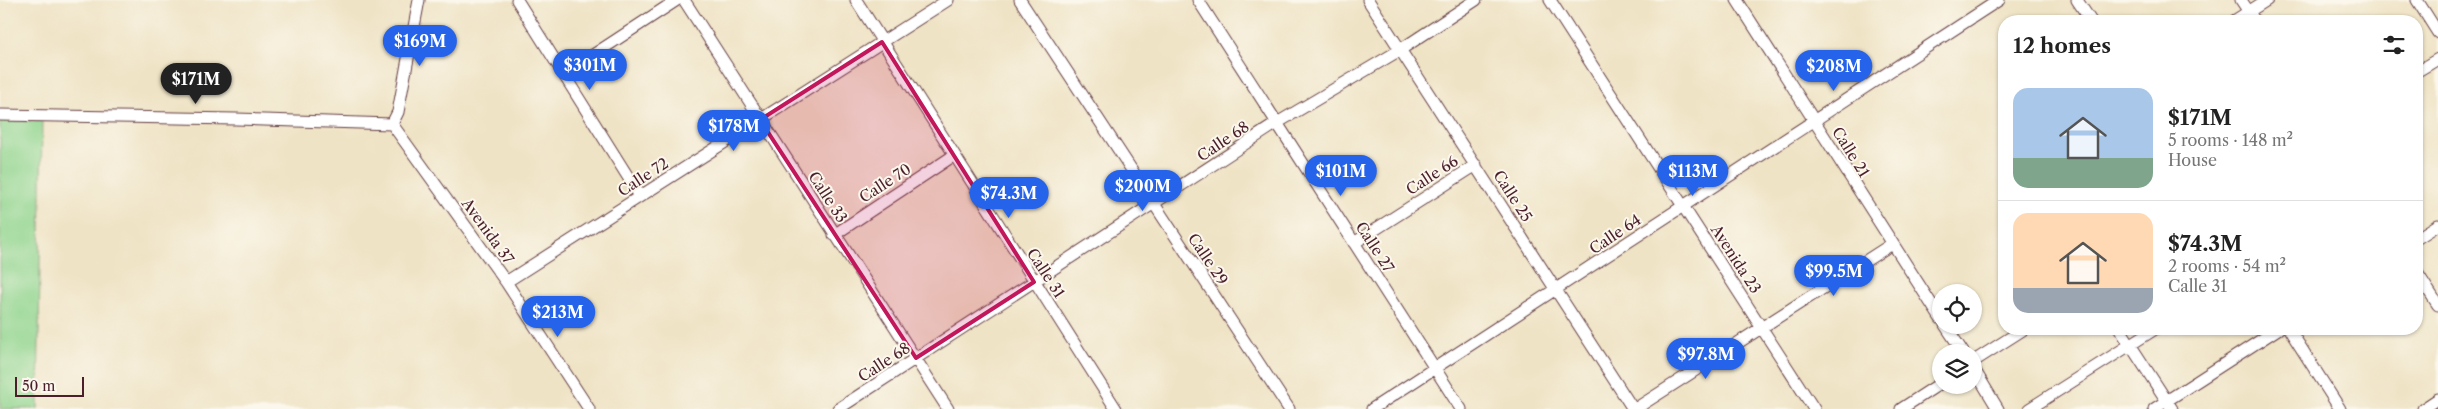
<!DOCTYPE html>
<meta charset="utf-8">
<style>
:root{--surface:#fff;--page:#f2f2f2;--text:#222;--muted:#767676;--line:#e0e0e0;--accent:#2563eb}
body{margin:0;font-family:"Libre Caslon Text",serif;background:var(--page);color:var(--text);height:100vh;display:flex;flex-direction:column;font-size:19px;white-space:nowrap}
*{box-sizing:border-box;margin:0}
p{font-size:16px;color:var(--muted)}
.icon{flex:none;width:28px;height:28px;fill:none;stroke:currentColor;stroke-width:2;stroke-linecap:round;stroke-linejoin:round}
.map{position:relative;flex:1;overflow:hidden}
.drawer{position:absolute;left:1998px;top:15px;width:425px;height:320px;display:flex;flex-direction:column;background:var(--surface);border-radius:20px;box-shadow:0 1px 4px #0004}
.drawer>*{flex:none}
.tools{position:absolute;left:1932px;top:284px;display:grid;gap:10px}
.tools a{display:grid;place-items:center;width:50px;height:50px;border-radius:50%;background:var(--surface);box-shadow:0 1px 4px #0004;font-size:25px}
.scale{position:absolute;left:15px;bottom:12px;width:69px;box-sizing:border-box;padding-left:5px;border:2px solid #4a1f2b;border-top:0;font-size:14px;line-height:18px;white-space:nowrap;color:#4a1f2b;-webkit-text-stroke:4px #fbf7ec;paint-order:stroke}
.price{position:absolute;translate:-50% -42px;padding:0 11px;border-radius:18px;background:var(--accent);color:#fff;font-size:16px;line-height:32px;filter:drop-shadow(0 1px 2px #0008)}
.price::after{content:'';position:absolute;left:50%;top:30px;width:15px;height:11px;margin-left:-8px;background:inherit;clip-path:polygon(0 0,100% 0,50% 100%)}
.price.active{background:#222;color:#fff}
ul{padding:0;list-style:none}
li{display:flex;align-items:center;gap:15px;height:125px;padding:0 15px}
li+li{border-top:1px solid var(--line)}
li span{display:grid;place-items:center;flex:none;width:140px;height:100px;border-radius:15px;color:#555}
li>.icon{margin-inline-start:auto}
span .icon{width:60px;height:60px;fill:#fffc;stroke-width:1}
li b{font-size:21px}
h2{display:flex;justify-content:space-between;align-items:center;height:60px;padding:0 15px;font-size:21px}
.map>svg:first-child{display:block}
</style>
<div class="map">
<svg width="2438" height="409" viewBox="0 0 2438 409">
<rect width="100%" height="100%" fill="#fbf7ec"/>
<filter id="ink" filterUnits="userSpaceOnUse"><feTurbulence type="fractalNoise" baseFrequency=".02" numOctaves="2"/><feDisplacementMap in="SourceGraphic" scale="10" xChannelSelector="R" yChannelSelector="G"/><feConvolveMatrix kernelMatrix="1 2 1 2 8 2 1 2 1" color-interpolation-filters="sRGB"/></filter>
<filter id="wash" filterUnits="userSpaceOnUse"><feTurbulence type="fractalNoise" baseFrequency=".0096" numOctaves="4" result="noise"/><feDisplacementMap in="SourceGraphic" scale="20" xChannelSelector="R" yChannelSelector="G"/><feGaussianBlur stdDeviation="1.12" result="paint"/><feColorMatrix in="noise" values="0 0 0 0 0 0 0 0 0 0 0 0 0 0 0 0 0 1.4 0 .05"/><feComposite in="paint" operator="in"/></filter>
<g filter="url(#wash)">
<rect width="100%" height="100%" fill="#efe3c5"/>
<path fill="#90d48e" stroke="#6d7a5c" d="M0 121H42L38 409H0Z"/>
</g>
<g filter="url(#ink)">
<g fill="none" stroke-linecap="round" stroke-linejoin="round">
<defs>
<path id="minor" d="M517 0 640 196
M684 0 948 409
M856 0 1116 409
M1020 0 1289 409
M1198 0 1461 409
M1368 0 1633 409
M1550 0 1814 409
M1737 0 1941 319
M2077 0 2091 21
M2241 0 2255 21
M2417 0 2438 33
M2234 21 2267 0
M2416 72 2438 59
M564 74 677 0
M0 115 236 119 392 124
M392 124 506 282 589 409
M392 124 398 112 419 0
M834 235 953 156
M2416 239 2438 225
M1354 243 1476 165
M2416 271 2438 305
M506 282 948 0
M1945 325 1963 352
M2120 329 2172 409
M2289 329 2340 409
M1974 361 2024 329
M1974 369 1998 409
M838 409 1277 123 1400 50 1476 0
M1372 409 1999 0
M1635 409 1892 244
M1901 409 1941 383
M2029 409 2155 329
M2154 409 2278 329
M2423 409 2438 399"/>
</defs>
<use href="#minor" stroke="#633c42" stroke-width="13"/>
<use href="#minor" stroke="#fff" stroke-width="11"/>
</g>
</g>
<path fill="#c2185b" fill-opacity="0.2" stroke="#c2185b" stroke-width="4" stroke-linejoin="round" d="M882 42 1034 282 916 358 760 120Z"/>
<g text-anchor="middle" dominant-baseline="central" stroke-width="4" stroke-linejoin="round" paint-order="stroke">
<g font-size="15" fill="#4a1f2b" stroke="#fbf7ec">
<text transform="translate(1223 141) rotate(-34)">Calle 68</text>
<text transform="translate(1851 152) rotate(58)">Calle 21</text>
<text transform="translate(1432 175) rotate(-33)">Calle 66</text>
<text transform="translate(643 177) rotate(-33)">Calle 72</text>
<text transform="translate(885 183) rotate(-33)">Calle 70</text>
<text transform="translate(1513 196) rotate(57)">Calle 25</text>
<text transform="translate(828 197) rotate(57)">Calle 33</text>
<text transform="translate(488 231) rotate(54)">Avenida 37</text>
<text transform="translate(1615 234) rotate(-34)">Calle 64</text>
<text transform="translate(1375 247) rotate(57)">Calle 27</text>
<text transform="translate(1208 259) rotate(56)">Calle 29</text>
<text transform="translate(1736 259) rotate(57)">Avenida 23</text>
<text transform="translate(1046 273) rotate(57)">Calle 31</text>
<text transform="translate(884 362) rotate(-33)">Calle 68</text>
</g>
</g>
</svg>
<div class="tools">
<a><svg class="icon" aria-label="locate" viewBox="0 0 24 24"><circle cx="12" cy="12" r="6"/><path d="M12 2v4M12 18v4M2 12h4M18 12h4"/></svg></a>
<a><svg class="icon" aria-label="layers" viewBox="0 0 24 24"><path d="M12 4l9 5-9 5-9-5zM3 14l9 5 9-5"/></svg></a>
</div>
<div class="scale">50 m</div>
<b class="price" style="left:420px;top:67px">$169M</b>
<b class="price" style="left:590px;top:91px">$301M</b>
<b class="price" style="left:1834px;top:92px">$208M</b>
<b class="price active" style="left:196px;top:105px">$171M</b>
<b class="price" style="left:734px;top:152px">$178M</b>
<b class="price" style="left:1341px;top:197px">$101M</b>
<b class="price" style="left:1693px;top:197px">$113M</b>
<b class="price" style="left:1143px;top:212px">$200M</b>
<b class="price" style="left:1009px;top:219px">$74.3M</b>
<b class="price" style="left:1834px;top:297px">$99.5M</b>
<b class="price" style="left:558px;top:338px">$213M</b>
<b class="price" style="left:1706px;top:380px">$97.8M</b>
<section class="drawer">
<h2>12 homes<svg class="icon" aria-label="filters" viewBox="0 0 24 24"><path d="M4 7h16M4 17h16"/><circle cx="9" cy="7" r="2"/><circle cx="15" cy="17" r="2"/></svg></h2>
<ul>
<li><span style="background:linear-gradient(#a9c7e8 70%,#7fa58c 0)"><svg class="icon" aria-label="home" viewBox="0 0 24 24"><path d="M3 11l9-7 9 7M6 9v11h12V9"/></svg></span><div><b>$171M</b><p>5 rooms · 148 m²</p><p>House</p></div></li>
<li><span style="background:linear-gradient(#ffd9b3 75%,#9aa5b1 0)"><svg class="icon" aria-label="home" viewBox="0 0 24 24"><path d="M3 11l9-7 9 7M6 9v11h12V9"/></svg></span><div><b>$74.3M</b><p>2 rooms · 54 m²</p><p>Calle 31</p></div></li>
</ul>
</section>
</div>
